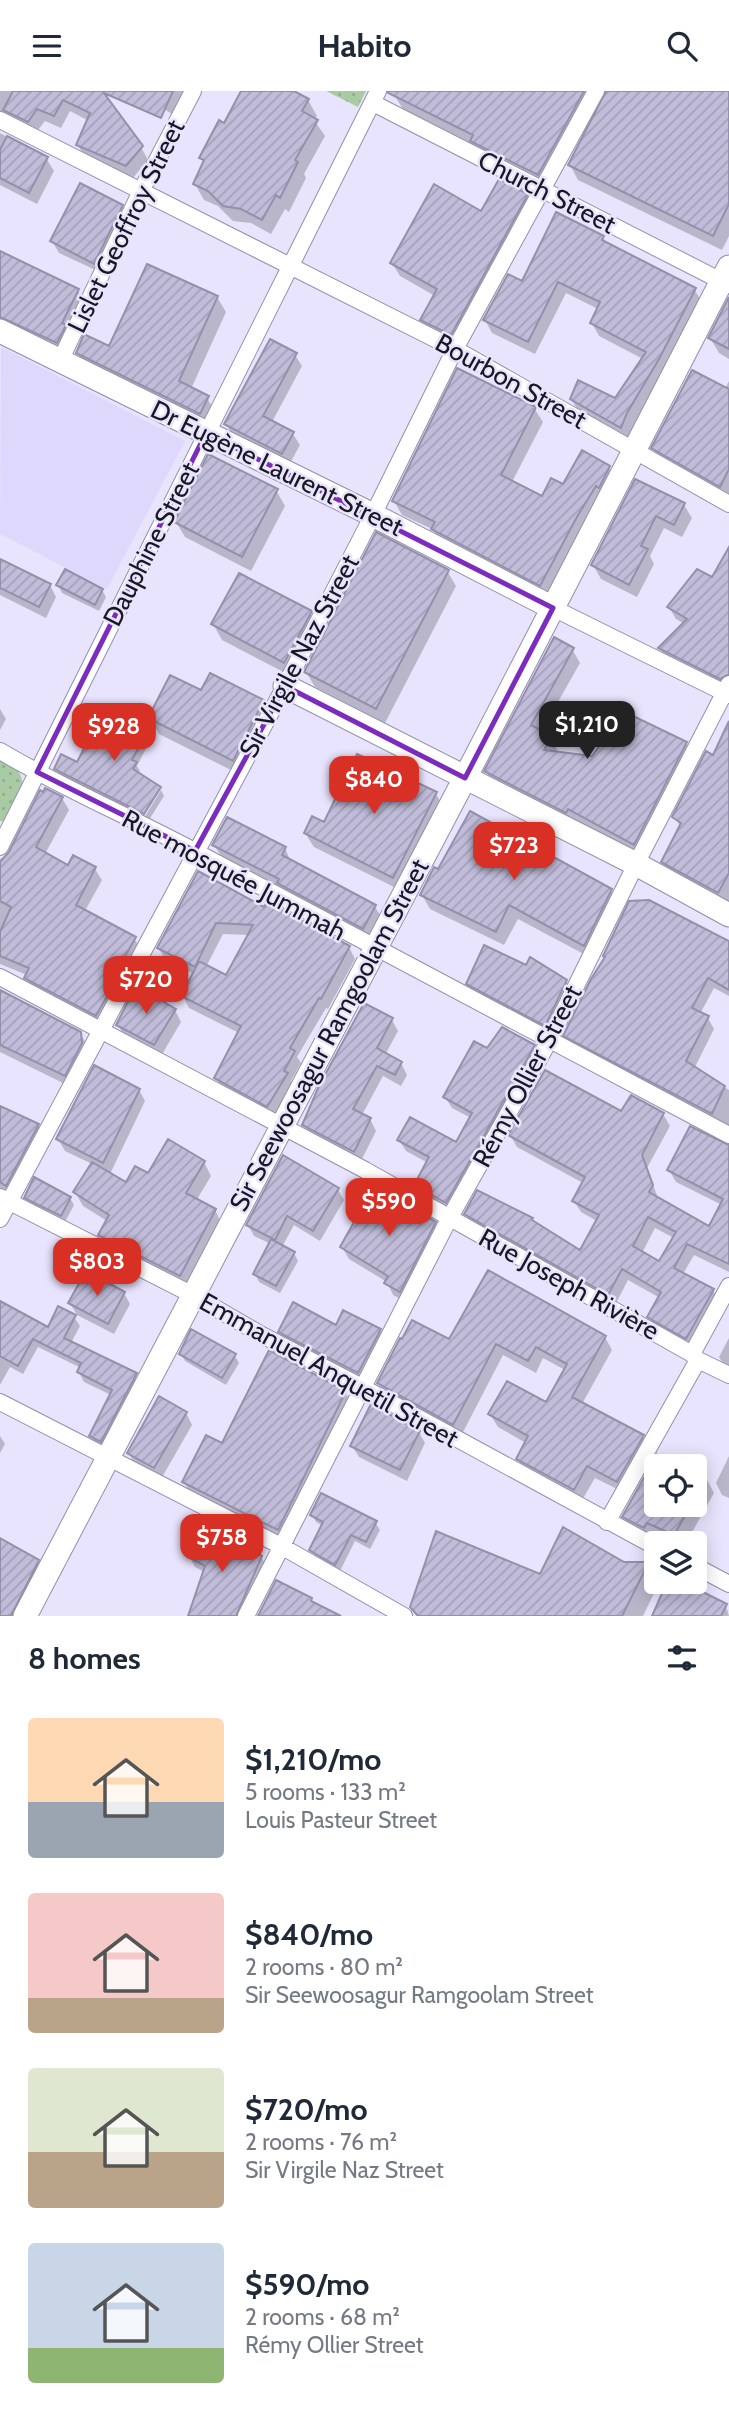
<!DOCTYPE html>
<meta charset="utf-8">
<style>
:root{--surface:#fff;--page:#f6f6f7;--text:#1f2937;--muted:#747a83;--accent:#d93025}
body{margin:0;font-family:Cabin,sans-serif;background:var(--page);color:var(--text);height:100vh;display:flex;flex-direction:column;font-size:26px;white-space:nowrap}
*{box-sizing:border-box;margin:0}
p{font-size:23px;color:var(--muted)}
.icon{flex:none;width:38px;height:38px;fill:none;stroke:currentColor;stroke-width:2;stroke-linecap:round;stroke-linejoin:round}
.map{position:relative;height:1525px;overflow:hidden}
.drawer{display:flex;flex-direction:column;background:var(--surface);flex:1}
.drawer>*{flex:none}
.buttons{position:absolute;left:644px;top:1363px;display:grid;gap:14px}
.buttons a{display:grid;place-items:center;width:63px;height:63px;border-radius:7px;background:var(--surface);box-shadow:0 4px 18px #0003;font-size:35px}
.price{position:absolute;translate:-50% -60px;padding:0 16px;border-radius:14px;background:var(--accent);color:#fff;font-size:23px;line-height:46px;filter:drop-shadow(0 2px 4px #0008)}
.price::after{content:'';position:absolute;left:50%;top:42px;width:21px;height:16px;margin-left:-10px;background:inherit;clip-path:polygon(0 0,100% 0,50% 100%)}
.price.current{background:#222;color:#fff}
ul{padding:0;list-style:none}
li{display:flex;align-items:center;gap:21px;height:175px;padding:0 28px}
li span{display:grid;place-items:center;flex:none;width:196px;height:140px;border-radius:7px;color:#555}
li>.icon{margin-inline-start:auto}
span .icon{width:84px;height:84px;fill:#fffc;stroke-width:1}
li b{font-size:30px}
h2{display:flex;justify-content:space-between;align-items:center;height:84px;padding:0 28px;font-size:30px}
header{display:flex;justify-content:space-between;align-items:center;height:91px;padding:0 28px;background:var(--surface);font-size:32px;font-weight:800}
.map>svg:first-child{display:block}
</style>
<header><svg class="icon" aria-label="menu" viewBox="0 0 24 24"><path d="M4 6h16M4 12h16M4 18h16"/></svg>Habito<svg class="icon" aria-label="search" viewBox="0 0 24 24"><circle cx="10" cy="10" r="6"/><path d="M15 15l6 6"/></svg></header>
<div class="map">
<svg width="729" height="1525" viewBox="0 0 729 1525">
<defs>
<pattern id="grass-dots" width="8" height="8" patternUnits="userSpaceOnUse" patternTransform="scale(1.75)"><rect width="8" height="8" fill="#a9cba3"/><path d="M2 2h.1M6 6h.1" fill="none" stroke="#91ae8c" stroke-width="1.8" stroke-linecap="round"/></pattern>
<pattern id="building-hatch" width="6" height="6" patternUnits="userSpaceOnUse" patternTransform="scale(1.75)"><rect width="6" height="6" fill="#c0bcd9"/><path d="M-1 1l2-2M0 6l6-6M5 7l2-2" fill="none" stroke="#a4a1ba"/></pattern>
</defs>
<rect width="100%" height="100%" fill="#e8e4fd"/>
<path fill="#ded8fd" d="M1 256 185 350 107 498 0 443Z"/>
<path fill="url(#grass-dots)" d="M326 0H366L358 16Z
M0 665C33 682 23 704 13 732L0 730Z"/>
<path fill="#0003" fill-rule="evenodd" d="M0 0H87L141 56 148 69 133 87 85 67 78 54 89 30 70 20 61 37 45 30 35 43 0 35Z
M132 0H184L174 24Z
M243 0H290L308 9 317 25 314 29 325 45 304 83 306 87 289 121 285 118 271 143 251 132 233 130 218 115 204 109 195 93 204 72 201 67 225 34Z
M398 0H729V145L722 159 578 89 570 74 607 5H600L547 99 481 65 475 55 404 20 395 5Z
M0 42 46 67 54 80 37 113 0 94Z
M527 104 534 118 459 257 430 242 422 229 435 205 400 185 392 172 482 122Z
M122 115 128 127 102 182 59 162 52 150Z
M603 146 607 154 694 198 702 211 628 348 579 321 571 308 616 309 643 268 599 245 592 232 598 218 566 202 535 263 492 242 485 229 523 192Z
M0 162 78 200 85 212 64 264 0 241Z
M217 206 226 221 191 298 207 307 216 322 209 337 86 277 78 262 110 258Z
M729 210V268L719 262 710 247Z
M295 264 302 275 272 331 293 343 300 354 289 374 233 345 226 333Z
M729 290V409L662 372 653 357 725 298Z
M534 317 543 331 512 391 542 407 564 395 609 377 617 391 548 508 441 452 434 439 402 424 394 410Z
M636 390 684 414 692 427 682 446 664 437 650 465 654 473 637 506 601 488 593 474Z
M276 399 285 415 251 480 185 446 176 431Z
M729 460V597L667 569 660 557 685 533 676 528 669 516 712 488Z
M0 470 50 494 56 506 46 527 0 504Z
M447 480 456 495 385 632 315 596 306 581Z
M58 494 102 499 106 506 99 520 62 502Z
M310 522 319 537 293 586 222 549 213 533Z
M572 558 580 572 541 641 550 646 558 660 557 662 593 667 686 652 694 666 642 766 494 694 486 680Z
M263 610 272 625 241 684 159 643 150 627Z
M0 618 6 628 0 639Z
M729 634V812L671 785 663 771 681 736 674 726 714 666Z
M148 639 152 646 137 675 140 680 138 683 160 698H158L140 725 60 685 56 678 78 673Z
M161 699 164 705 149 729 144 727Z
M436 703 444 717 402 800 314 756 305 742 325 733Z
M62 707 69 719 45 763 69 776 95 778 102 789 85 820 134 847 141 859 103 935 33 899 26 887 27 884 0 873V768L11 762Z
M214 754 285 757 291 771 375 816 382 827 370 848 285 804 281 796 221 765Z
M199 782 265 818 349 856 355 868 328 918 326 917 297 966 301 972 291 990 293 994 274 1026 223 999 216 987 239 942 189 917 183 905 194 883 165 869 159 857ZM223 843 249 844 227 887 206 876Z
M611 799 619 814 593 868 518 828 504 854 430 818 422 804Z
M729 856V905L714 897 700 923 708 927 714 938 694 978 729 999V1038L572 956 565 945Z
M566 890 573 902 551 945 474 904 467 893Z
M0 901 80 942 87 954 71 996 0 961Z
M175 919 181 931 161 965 124 945 118 934Z
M392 929 398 940 385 964 401 972 407 984 401 995 383 985 362 1024 370 1028 376 1040 360 1072 311 1045 304 1034Z
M534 955 540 966 452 1122 422 1106 416 1094 428 1072 406 1060 399 1049 457 1053 471 1027 452 1017 445 1006 488 959Z
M139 999 145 1010 110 1083 127 1094 148 1084 204 1071 211 1085 196 1110 215 1119 222 1133 187 1198 108 1157 100 1144 107 1130 83 1115 75 1101 92 1073 65 1060 58 1048Z
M0 1017 38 1034 44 1045 12 1104 0 1098Z
M621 1023H663L670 1035 647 1077 658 1107 710 1137 722 1114 676 1091 669 1079 729 1076V1181L694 1164 683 1183 713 1199 719 1211 693 1258 656 1238 649 1226 660 1207 628 1189 615 1214 473 1134 466 1123 532 1128 535 1132 581 1161 597 1130 581 1121 574 1110 583 1092 517 1056 510 1044ZM655 1137 674 1147 660 1173 642 1162Z
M338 1099 344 1109 320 1150 294 1134 282 1156 294 1162 298 1170 280 1202 259 1191 255 1183 271 1153 254 1145 248 1134Z
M27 1105 70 1107 74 1114 65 1131 31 1113Z
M434 1132 441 1144 406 1211 393 1204 387 1191 349 1168 342 1156Z
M124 1202 130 1213 114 1243 77 1224 70 1212Z
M0 1212 48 1238 74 1226 80 1235 71 1252 135 1284 141 1293 106 1359 96 1354 91 1345 111 1304 84 1291 79 1281 81 1277 38 1256 23 1283 10 1276 0 1294Z
M336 1237 380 1239 386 1251 365 1293 287 1252 280 1241Z
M605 1246 612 1259 582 1313 642 1345 650 1358 625 1402 595 1387 581 1411 525 1380 518 1368 526 1352 498 1336 490 1323 547 1314 565 1279 543 1267 536 1282 503 1264 461 1345 386 1305 379 1292 450 1251Z
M729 1247V1282L719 1266Z
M181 1263 235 1265 239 1272 226 1294 185 1270Z
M345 1301 354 1316 287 1454 193 1406 184 1391 223 1354Z
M186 1322 192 1334 161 1388 135 1374 129 1362Z
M419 1341 425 1352 407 1390 359 1366 352 1355Z
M0 1345 5 1353 0 1362Z
M729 1365V1407L722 1404 716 1392Z
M657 1367 672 1376H656V1414H695V1381L706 1387 714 1402 686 1452H667L656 1446 653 1452 633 1441 624 1426Z
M675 1371 684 1376H673Z
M312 1424 375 1431 380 1439 370 1458 355 1450 340 1480 316 1466 311 1459 323 1435 316 1431Z
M0 1450 37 1470 47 1487 27 1525H0Z
M189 1465 261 1466 268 1477 246 1525H190L204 1481 195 1476Z
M624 1473H648L656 1491 659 1492 643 1525H417L411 1516 541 1485Z
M669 1491H679L726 1515 729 1525H653Z"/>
<path fill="url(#building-hatch)" stroke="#9490ab" stroke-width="2" fill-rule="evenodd" d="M13 0H173L161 27 104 2 143 55 126 75 76 54 90 22 63 9 54 25 37 18 28 31 3 19Z
M241 0H294L309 8 302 20 318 29 295 69 298 71 280 107 276 104 262 129 241 118 223 115 208 100 193 93 204 69 199 67 219 29 224 32Z
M388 0H584L538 84 470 50 473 44 388 2Z
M606 0H729V113L713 145 568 74Z
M7 45 48 66 29 102 0 87V59Z
M499 88 528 103 451 244 420 229 437 198 390 172 434 93 481 120Z
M80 92 123 114 94 173 50 150Z
M556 121 604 145 602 149 696 197 659 268 627 322 621 337 570 308 578 289 615 307 646 261 590 232 600 211 558 191 528 251 483 229 508 183 522 190Z
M0 160 79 198 62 232 66 234 57 252 0 226Z
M147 173 218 205 179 290 209 305 200 323 76 262 84 243 109 255Z
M729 206V258L708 247Z
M270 248 297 262 263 325 294 341 282 363 224 333Z
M457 277 536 316 501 384 542 405 551 387 563 393 582 359 610 375 599 397 596 395 578 424 540 495 431 438 435 431 392 410Z
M692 279 729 298V378L720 396 651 357Z
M208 363 278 398 242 466 174 431Z
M635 388 685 412 674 434 656 425 641 455 648 458 629 494 591 474Z
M376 441 449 479 376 618 304 581Z
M729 456V583L720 588 658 557 687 528 667 516 697 478 712 486Z
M0 468 51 493 39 516 0 497Z
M65 478 103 498 95 514 56 494Z
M239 482 312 520 284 572 211 533Z
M554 546 574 557 531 634 552 645 544 659 592 665 625 621 687 651 634 754 568 718 566 722 484 680Z
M210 582 264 609 233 670 148 627 170 584 201 599Z
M111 617 149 638 132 669 137 671 133 678 161 696 144 723 54 678 61 663 77 671 90 646 93 648Z
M729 630V782L718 802 661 771 681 732 672 726 706 660 713 664Z
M357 663 437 701 393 787 304 742 312 725 324 731Z
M45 697 63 706 36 756 68 774 73 764 96 776 76 814 136 846 115 883 118 885 96 925 24 887 29 877 0 865V841L11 816 0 810V771L9 761 40 699 43 701Z
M470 720 612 798 584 855 509 814 496 841 420 804 434 776 438 778Z
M227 726 286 756 282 764 376 814 363 838 277 792 279 788 212 754Z
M198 780 264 816 267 811 350 855 321 908 319 907 290 957 295 960 284 980 288 982 267 1016 214 987 241 935 181 905 199 870 226 884 253 834 216 832 195 876 157 857Z
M649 809 729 850V899L708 887 692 917 709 925 686 970 725 995 712 1023 563 945 591 888 605 866 603 865 629 810Z
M484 854 526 874 530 866 567 889 545 935 466 893Z
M136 895 176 918 154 954 116 934Z
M0 899 81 941 82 952 65 985 0 954Z
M364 912 393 927 377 957 402 971 395 984 377 975 353 1018 371 1027 354 1061 302 1034 319 995Z
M502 936 535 954 446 1112 414 1094 429 1066 397 1049 410 1026 456 1051 472 1022 443 1006 474 950 487 957Z
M94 974 140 998 103 1072 56 1048Z
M545 979 621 1020 631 1004 664 1022 642 1064 653 1094 649 1101 709 1135 723 1108 667 1079 690 1035 729 1054V1173L687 1153 674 1177 714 1198 686 1248 647 1226 661 1201 622 1178 608 1204 464 1123 477 1099 533 1127 532 1129 580 1159 599 1124 572 1110 585 1086 508 1044ZM648 1126 676 1141 659 1170 633 1155Z
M0 1015 39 1033 6 1095 0 1091Z
M168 1048 205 1070 186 1102 216 1118 180 1185 98 1144 109 1124 73 1101 92 1071 126 1091 135 1075 148 1082Z
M283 1064 339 1097 313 1140 287 1125 275 1149 246 1134Z
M34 1086 71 1106 61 1125 24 1107Z
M372 1099 402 1116 404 1113 436 1131 400 1201 384 1192 388 1185 340 1156Z
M271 1148 295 1161 276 1195 253 1183Z
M488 1179 606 1245 572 1306 644 1344 617 1391 587 1375 574 1399 516 1368 528 1345 488 1323 507 1290 546 1311 567 1273 536 1256 528 1270 496 1253 453 1334 377 1292 400 1247 402 1248 412 1229 449 1248Z
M86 1180 125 1201 108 1233 68 1212Z
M0 1210 48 1236 58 1215 76 1224 64 1247 137 1282 101 1351 89 1345 112 1299 77 1281 81 1272 33 1248 18 1275 0 1265Z
M293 1211 336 1234 343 1219 381 1238 358 1282 278 1241Z
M191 1238 236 1263 222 1287 179 1263Z
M269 1259 346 1300 278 1439 182 1391 206 1344 222 1352Z
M159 1305 187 1321 154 1377 127 1362Z
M371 1313 420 1340 400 1379 350 1355Z
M656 1365V1414H691L674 1444 647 1432 644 1437 622 1426Z
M321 1402 377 1430 366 1451 351 1444 335 1474 309 1459 323 1431 310 1424Z
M205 1433 262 1465 236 1525H188L205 1475 187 1465Z
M563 1436 624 1471H649L622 1525H418L410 1516 436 1440 540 1483Z
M0 1447 39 1469 11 1525H0Z
M276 1489 312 1507 311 1510 341 1525H258Z
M667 1491H683L727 1513 721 1525H652Z"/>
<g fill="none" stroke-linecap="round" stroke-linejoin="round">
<defs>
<path id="street" d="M373 12 729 194
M0 29 455 258 729 413
M60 270 141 100 193 0
M553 517 729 604
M0 660C64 698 133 727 198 762 375 857 552 951 729 1044
M0 756 378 0
M0 886 365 1079 692 1263 698 1269 729 1284
M0 1106 193 1204 260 1243 362 1296 656 1456
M0 1128 285 595 373 424 455 258 596 0
M692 1263 729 1195
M0 1311 281 1455 404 1525
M607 1431 698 1269
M695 1475 729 1493
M246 1525 450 1126 549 950 636 773 729 593"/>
<path id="secondary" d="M0 240 373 424 553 517
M285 595 636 773 729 824
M25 1525 465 687 729 176"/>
</defs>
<use href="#street" stroke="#938fab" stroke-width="18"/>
<use href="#secondary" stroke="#938fab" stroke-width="25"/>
<use href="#street" stroke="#fff" stroke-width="16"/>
<use href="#secondary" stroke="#fff" stroke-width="23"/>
</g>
<path fill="none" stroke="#7b2cbf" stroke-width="5" stroke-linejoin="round" d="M206 342 553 517 465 687 285 595 195 760 37 681Z"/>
<g text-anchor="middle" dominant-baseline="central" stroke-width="5" stroke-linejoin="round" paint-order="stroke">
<g font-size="26" fill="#191722" stroke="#e8e4fd">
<text transform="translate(547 101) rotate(27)">Church Street</text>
<text transform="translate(126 135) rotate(-64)">Lislet Geoffroy Street</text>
<text transform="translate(511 290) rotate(29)">Bourbon Street</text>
<text transform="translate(277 377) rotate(26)">Dr Eugène Laurent Street</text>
<text transform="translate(151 453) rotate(-63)">Dauphine Street</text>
<text transform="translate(299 565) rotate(-62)">Sir Virgile Naz Street</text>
<text transform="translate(234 784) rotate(28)">Rue mosquée Jummah</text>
<text transform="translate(329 944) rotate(-62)">Sir Seewoosagur Ramgoolam Street</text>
<text transform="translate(527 985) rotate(-62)">Rémy Ollier Street</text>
<text transform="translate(569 1193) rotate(29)">Rue Joseph Rivière</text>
<text transform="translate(329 1279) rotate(29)">Emmanuel Anquetil Street</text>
</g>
</g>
</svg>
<div class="buttons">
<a><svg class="icon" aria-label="locate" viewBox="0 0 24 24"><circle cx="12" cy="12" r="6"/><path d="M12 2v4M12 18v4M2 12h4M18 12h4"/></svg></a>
<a><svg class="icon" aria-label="layers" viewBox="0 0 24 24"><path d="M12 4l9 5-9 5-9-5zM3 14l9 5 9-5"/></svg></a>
</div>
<b class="price current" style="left:587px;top:670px">$1,210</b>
<b class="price" style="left:114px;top:672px">$928</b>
<b class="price" style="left:374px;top:725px">$840</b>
<b class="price" style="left:514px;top:791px">$723</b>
<b class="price" style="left:146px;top:925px">$720</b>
<b class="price" style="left:389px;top:1147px">$590</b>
<b class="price" style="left:97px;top:1207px">$803</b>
<b class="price" style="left:222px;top:1483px">$758</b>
</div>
<section class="drawer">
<h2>8 homes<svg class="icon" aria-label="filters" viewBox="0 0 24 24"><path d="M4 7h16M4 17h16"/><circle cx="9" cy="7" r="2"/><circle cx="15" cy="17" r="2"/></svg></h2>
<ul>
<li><span style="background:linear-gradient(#ffd9b3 60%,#9aa5b1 0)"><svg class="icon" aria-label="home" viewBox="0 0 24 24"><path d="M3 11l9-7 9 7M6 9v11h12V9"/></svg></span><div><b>$1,210/mo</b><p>5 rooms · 133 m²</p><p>Louis Pasteur Street</p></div></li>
<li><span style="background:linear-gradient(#f6c9c9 75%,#b9a48a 0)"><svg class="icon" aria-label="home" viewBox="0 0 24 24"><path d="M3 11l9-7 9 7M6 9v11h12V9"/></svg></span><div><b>$840/mo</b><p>2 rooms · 80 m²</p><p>Sir Seewoosagur Ramgoolam Street</p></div></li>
<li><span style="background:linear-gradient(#dfe7d0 60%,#b9a48a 0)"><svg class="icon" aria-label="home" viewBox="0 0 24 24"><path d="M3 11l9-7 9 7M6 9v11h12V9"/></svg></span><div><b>$720/mo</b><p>2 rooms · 76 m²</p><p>Sir Virgile Naz Street</p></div></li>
<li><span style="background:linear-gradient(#c9d6e8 75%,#8fb573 0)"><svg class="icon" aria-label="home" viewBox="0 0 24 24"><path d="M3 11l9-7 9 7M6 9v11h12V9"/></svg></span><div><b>$590/mo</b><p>2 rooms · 68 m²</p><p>Rémy Ollier Street</p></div></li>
</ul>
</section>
